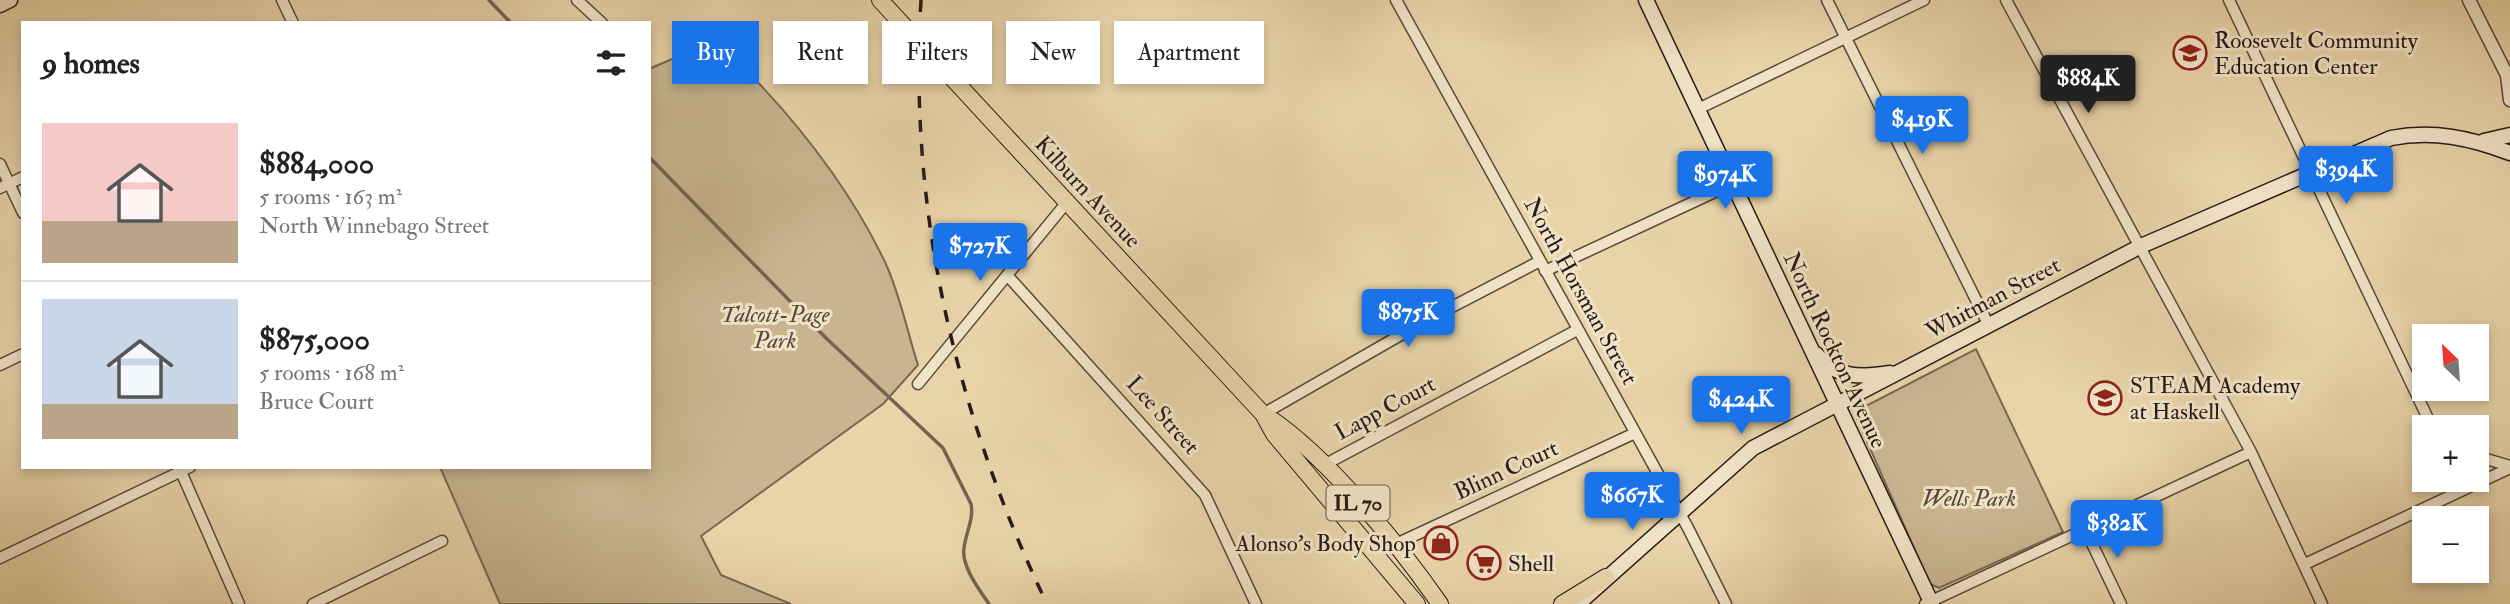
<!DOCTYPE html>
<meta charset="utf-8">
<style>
:root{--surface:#fff;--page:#f6f6f6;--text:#222;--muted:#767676;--line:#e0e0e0;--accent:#1a73e8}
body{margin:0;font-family:"IM FELL Double Pica",serif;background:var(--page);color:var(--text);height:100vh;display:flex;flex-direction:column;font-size:26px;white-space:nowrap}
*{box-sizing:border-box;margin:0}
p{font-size:23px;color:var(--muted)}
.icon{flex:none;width:38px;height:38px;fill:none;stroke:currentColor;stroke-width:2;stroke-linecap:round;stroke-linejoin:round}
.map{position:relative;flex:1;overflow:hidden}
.panel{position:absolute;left:21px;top:21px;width:630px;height:448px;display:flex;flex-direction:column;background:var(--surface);border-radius:0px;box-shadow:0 4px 10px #0003}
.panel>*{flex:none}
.guide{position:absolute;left:672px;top:21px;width:665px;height:63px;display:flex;gap:14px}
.needle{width:46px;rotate:335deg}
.buttons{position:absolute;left:2412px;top:324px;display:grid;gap:14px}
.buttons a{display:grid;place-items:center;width:77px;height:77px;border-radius:0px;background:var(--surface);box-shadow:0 4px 10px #0003;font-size:35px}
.price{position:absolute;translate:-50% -60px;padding:0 16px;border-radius:7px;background:var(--accent);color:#fff;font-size:23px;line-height:46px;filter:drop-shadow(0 2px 4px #0008)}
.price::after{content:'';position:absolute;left:50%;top:42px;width:21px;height:16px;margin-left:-10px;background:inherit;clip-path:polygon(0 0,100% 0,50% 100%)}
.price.selected{background:#222;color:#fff}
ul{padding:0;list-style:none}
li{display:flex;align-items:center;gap:21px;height:175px;padding:0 21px}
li+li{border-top:2px solid var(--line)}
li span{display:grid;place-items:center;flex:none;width:196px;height:140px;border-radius:0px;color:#555}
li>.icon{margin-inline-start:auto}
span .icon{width:84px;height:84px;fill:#fffc;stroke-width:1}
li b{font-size:30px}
h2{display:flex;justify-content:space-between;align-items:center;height:84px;padding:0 21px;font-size:30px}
.tag{padding:0 24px;border-radius:0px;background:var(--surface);box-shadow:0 4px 10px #0003;font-size:24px;line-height:63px}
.tag.selected{background:var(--accent);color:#fff}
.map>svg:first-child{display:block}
</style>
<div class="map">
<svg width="2510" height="604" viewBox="0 0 2510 604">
<rect width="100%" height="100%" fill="#e9d4a9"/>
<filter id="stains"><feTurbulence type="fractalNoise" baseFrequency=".00286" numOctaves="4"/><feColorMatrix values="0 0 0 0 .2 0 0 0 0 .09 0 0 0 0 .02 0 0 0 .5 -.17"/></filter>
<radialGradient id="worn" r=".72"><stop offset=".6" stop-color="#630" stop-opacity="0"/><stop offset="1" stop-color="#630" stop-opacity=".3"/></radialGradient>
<path fill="#c8b590" stroke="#786852" stroke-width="2" d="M716 40C783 104 845 178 885 262 900 294 907 331 918 365L883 404 701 536 721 575 791 604H500L440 467H649V69Z
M1976 349 2063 532 1939 588 1930 584 1857 419 1862 408Z"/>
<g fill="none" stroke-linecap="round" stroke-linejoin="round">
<path stroke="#746450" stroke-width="3.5" d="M489 0 511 23
M649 157 826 338 943 448 971 504C974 519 966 532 964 548 961 566 979 589 989 604"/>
<defs>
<path id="minor" d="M282 0 293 23
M577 0 602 23
M1396 0 1688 528 1726 604
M1827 0 1989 326
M2006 0 2251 452 2322 604
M2229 0 2432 427
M1698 109 1924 0
M0 164 23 213
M0 188 23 177
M1545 271 1732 184
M1007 275 1205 495 1256 604
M0 365 23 354
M918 384 1067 202
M1263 414 1425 321 1540 261
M2476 456 2510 466
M1324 465 1577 330
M179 467 239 604
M2085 529 2121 604
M1396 544 1635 433
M0 558 190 467
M2305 564 2510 468
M313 604 442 541
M1925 604 2251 452"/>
<path id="tertiary" d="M2469 0 2507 75 2510 100"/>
<path id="secondary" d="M1646 0 1932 604
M0 5 10 0
M2484 141 2510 135
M1816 354C1836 378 1861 378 1890 373
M1578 604 1753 448 2141 246 2391 138C2434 130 2470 138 2510 153"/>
<path id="primary" d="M880 0 1263 414 1274 434 1417 604
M1268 417C1327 456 1399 545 1440 604
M1562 604 1606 577"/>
</defs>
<use href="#minor" stroke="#58493a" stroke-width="13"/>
<use href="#tertiary" stroke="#58493a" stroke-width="15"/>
<use href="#secondary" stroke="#271b15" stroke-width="17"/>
<use href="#primary" stroke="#271b15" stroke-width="18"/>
<use href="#minor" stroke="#f1e3c7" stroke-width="10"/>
<use href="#tertiary" stroke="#f1e3c7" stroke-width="12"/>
<use href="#secondary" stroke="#f1e3c7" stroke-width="14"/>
<use href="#primary" stroke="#e9d4a9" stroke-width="16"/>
<path stroke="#271b15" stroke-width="3.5" stroke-dasharray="12 12" stroke-linecap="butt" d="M921 0C908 212 956 414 1047 604"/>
</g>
<defs>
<symbol id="school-ring" viewBox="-11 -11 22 22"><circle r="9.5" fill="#f1e3c7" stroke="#8f2418" stroke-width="1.5"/><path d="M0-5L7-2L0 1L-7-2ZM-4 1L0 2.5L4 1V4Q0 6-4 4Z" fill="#8f2418"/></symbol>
<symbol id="shop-ring" viewBox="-11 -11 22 22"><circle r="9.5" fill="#f1e3c7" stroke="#8f2418" stroke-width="1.5"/><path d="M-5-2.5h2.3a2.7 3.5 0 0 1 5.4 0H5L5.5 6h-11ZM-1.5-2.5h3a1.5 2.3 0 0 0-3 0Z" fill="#8f2418"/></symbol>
<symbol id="supermarket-ring" viewBox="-11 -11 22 22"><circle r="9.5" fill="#f1e3c7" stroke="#8f2418" stroke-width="1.5"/><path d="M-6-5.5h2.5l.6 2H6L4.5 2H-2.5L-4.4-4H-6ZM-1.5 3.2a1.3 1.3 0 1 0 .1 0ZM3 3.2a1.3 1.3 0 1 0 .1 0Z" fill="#8f2418"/></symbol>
</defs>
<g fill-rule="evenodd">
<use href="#school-ring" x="2171" y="34" width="38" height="38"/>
<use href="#school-ring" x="2086" y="379" width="38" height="38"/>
<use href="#shop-ring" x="1422" y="524" width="38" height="38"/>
<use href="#supermarket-ring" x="1465" y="544" width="38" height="38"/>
</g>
<g text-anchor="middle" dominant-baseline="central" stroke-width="6" stroke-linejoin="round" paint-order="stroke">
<rect fill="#f1e3c7" stroke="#64574a" stroke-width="2" x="1326.5" y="485.5" width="63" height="35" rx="5"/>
<g font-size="21" font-weight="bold" fill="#271b15">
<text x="1358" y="503">IL 70</text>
</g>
<g font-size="23" fill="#271b15" stroke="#f1e3c7" text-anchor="start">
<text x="2214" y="40">Roosevelt Community<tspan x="2214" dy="26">Education Center</tspan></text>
<text x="2130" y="385">STEAM Academy<tspan x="2130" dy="26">at Haskell</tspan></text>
<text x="1416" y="543" text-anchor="end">Alonso's Body Shop</text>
<text x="1508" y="563">Shell</text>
</g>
<g font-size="23" fill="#271b15" stroke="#f1e3c7">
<text transform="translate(1088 192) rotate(47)">Kilburn Avenue</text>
<text transform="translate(1581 291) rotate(61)">North Horsman Street</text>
<text transform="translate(1993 298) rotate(-28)">Whitman Street</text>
<text transform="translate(1835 350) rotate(65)">North Rockton Avenue</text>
<text transform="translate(1385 408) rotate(-28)">Lapp Court</text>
<text transform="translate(1163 415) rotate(48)">Lee Street</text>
<text transform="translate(1506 470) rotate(-25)">Blinn Court</text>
</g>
<g font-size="23" font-style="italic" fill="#57493a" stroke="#f1e3c7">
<text x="775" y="314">Talcott-Page<tspan x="775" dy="26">Park</tspan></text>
<text x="1969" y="498">Wells Park</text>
</g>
</g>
<rect width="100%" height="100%" filter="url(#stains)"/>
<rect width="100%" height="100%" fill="url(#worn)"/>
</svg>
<div class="buttons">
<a><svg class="needle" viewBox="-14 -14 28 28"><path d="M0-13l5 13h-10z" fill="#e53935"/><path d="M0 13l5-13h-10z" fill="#767676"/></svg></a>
<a>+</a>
<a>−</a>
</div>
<b class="price selected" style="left:2088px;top:115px">$884K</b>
<b class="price" style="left:1922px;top:156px">$419K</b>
<b class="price" style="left:2346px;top:206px">$394K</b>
<b class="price" style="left:1725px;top:211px">$974K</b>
<b class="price" style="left:980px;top:283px">$727K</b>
<b class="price" style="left:1408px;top:349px">$875K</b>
<b class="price" style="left:1741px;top:436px">$424K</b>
<b class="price" style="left:1632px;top:532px">$667K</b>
<b class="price" style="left:2117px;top:560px">$382K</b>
<div class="guide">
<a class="tag selected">Buy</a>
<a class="tag">Rent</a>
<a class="tag">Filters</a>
<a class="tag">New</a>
<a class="tag">Apartment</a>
</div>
<section class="panel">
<h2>9 homes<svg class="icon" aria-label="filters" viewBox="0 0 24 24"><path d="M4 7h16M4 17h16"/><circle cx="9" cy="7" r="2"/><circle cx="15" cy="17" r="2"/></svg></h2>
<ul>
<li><span style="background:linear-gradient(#f6c9c9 70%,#b9a48a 0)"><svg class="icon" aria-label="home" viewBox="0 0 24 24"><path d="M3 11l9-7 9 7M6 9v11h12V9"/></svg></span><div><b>$884,000</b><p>5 rooms · 163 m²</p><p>North Winnebago Street</p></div></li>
<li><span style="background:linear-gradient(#c9d6e8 75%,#b9a48a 0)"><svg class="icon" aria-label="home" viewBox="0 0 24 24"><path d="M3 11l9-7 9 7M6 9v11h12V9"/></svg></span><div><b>$875,000</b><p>5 rooms · 168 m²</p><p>Bruce Court</p></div></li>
</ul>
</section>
</div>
